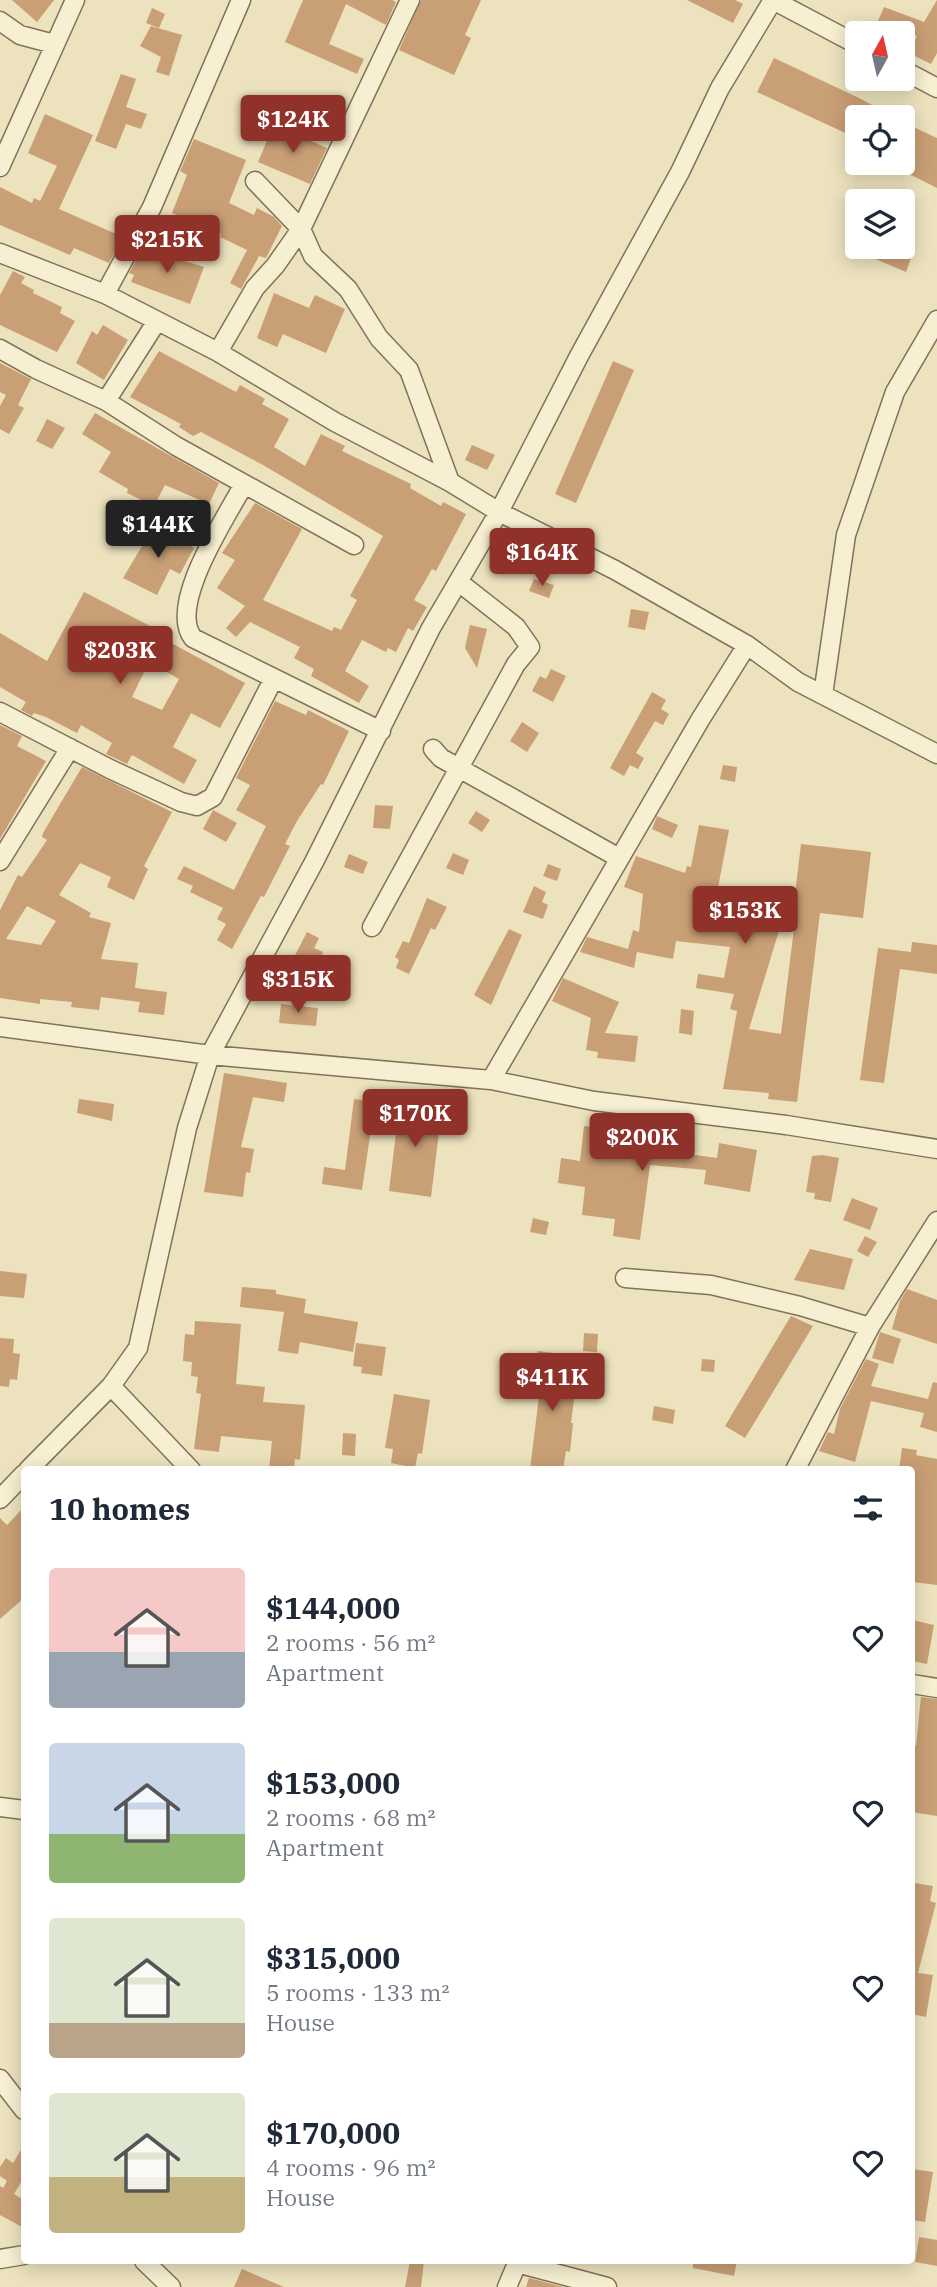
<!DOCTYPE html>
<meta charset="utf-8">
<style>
:root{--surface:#fff;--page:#f6f6f7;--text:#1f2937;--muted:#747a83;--accent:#90312a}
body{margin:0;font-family:"IBM Plex Serif",serif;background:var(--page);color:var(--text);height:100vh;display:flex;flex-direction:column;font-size:26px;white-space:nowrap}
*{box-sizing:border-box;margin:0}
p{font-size:23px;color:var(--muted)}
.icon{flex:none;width:38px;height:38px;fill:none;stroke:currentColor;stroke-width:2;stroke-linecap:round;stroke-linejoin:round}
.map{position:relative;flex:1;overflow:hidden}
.details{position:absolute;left:21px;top:1466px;width:894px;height:798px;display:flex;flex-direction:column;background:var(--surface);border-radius:7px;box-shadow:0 4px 18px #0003}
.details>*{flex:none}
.needle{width:46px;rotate:8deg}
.fabs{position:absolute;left:845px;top:21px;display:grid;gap:14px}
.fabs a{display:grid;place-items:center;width:70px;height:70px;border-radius:7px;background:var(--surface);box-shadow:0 4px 18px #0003;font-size:35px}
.price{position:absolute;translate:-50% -60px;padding:0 16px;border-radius:7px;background:var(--accent);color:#fff;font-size:23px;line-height:46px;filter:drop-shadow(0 2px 4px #0008)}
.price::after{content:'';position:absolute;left:50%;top:42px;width:21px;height:16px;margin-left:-10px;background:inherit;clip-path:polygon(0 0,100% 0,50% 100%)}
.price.active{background:#222;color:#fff}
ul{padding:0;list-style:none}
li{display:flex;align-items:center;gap:21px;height:175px;padding:0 28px}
li span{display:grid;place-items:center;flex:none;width:196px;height:140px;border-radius:7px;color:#555}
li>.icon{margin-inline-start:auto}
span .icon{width:84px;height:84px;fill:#fffc;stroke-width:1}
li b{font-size:30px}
h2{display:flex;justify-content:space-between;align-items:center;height:84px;padding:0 28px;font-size:30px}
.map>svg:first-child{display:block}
</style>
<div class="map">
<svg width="937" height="2287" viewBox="0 0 937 2287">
<rect width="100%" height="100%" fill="#ece2be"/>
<path fill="#c99f75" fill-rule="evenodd" d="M12 0H54L37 22Z
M303 0H392L396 2 386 25 346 4 329 44 364 59 357 74 285 42Z
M421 0H481L465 35 471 38 454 75 399 50Z
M687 0H735L743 4 733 23Z
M937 0V53L931 64 909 53 917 36 878 21 884 7 924 22Z
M152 8 165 14 159 28 146 23Z
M151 26 182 35 169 76 156 72 161 57 140 46Z
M774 58 859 98 895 117H858V139L757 92Z
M121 74 136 79 126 107 147 114 141 129 126 124 116 149 95 141Z
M45 114 93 135 59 209 123 237 109 263 74 248 70 255 0 225V187L32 203 34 198 40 201 57 166 28 153Z
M903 122 937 138V188L903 171Z
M284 129 327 148 310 184 258 162 271 131 281 136Z
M194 139 246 160 229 203 254 215 257 208 274 217 282 226 266 258 259 256 241 289 230 283 247 250 220 237 221 234 172 213 187 175 180 171Z
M847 247H898L913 253 906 272Z
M143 248 204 267 190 304 131 282 134 275 129 273Z
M13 271 25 277 21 283 34 290 33 293 62 307 60 313 75 321 57 352 0 325V295Z
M274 293 309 308 315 295 345 309 326 353 283 334 277 347 257 338Z
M103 325 128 340 104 380 76 363 92 331 97 335Z
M159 351 236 392 240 385 265 399 262 404 289 419 274 447 305 466 321 434 345 446 342 451 411 484 410 488 441 506 443 502 466 514 436 571 432 569 414 600 427 607 413 631 408 628 396 652 388 648 386 652 362 640 345 671 369 686 359 703 311 676 314 669 294 658 300 647 250 622 236 637 226 628 245 606 217 588 235 560 222 553 255 503 302 529 263 600 332 631 334 627 341 630 357 600 350 596 383 536 263 465 201 432 193 436 179 427 181 424 130 397Z
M613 361 634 370 576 503 555 494Z
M0 363 31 379 18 405 24 408 9 434 0 429V406L6 395 0 392Z
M95 413 219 483 209 504 165 485 154 506 127 493 128 489 99 472 111 452 82 434Z
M47 419 65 428 52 449 36 441Z
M472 445 495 455 487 470 465 460Z
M154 526 194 548 180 574 170 569 157 595 123 578Z
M534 579 554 585 549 598 529 591Z
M84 592 154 628 151 632 245 683 220 728 191 713 173 747 197 760 184 784 132 755 127 764 106 754 112 743 81 725 77 733 46 717 34 713 32 716 21 710 26 702 0 687V633L47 661ZM149 662 179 679 162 710 132 697Z
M631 609 649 612 645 630 628 627Z
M470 625 487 629 477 668 465 648Z
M551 669 566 676 553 702 532 691 540 676 546 679Z
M652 692 666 700 661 709 669 714 663 725 655 721 636 753 644 758 638 769 630 765 624 776 610 768Z
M275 701 306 715 308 710 349 731 323 785 321 784 297 821 285 844 290 846 264 897 261 896 232 949 217 940 226 924 217 919 223 908 190 892 193 886 177 879 184 866 234 890 266 826 236 810 250 785 236 778Z
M522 722 539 733 527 752 510 741Z
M0 725 22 736 17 746 46 761 0 839Z
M723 765 737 767 735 782 720 779Z
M82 767 172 812 144 866 148 869 134 900 107 887 111 877 80 863 59 895 91 913 89 917 111 923 101 959 138 963 135 988 167 992 164 1015 138 1012 140 1002 101 997 99 1010 71 1007 72 1002 40 999V1004L0 998V910L18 875 22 877 47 840 42 837 43 833ZM27 906 56 921 41 945 6 939Z
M375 805 393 806 390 829 373 828Z
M213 810 237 823 226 842 203 829Z
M476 811 490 820 482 832 468 823Z
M657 816 678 825 672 838 652 829Z
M699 825 729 830 712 919 745 923 748 906 785 911 749 1029 781 1034 797 904 794 903 801 844 871 852 863 918 820 913 797 1102 768 1099 769 1093 723 1089 737 1011 730 1009 734 994 696 988 698 974 724 978 730 947 676 941 673 959 637 952 634 968 580 952 587 937 628 949 633 930 639 932 643 894 624 887 636 856 685 873 687 866 691 867Z
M453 853 469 860 463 875 446 868Z
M349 854 368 862 363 874 344 867Z
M548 864 561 869 557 881 543 876Z
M534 886 546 892 542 902 548 905 543 919 523 912Z
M427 898 447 907 435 930 431 928 409 974 396 968 399 960 395 957 403 941 409 943Z
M509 929 522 935 491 1005 474 995Z
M307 932 319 938 314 948 323 952 315 969 306 964 303 972 290 965Z
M912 942 937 945V974L900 969 884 1083 860 1080 878 948 911 952Z
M563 978 619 1002 605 1033 638 1036 635 1062 597 1058 598 1052 586 1050 591 1018 552 1001Z
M281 1004 318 1008 316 1026 279 1023Z
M681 1009 694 1011 692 1035 679 1033Z
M224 1073 287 1083 284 1102 253 1097 241 1147 254 1149 250 1173 246 1172 243 1197 204 1192Z
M79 1099 114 1104 112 1121 77 1113Z
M354 1099 375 1102 362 1190 322 1184 324 1167 345 1170Z
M400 1100 442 1108 431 1197 389 1191Z
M584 1126 621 1130V1135L675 1140 674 1152 717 1158 719 1143 757 1150 750 1192 704 1184 706 1170 650 1165 640 1240 613 1236 615 1219 582 1215 585 1187 558 1183 561 1158 580 1161Z
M822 1155 839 1158 831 1202 814 1199 815 1193 806 1192 812 1156Z
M852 1198 878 1208 870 1230 843 1220Z
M533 1218 549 1222 546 1235 530 1232Z
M865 1236 877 1242 868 1257 857 1251Z
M810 1249 853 1259 844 1290 794 1280Z
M0 1271 27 1274 24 1298 0 1296Z
M242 1287 276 1290V1294L306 1299 304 1313 358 1322 353 1352 300 1342 298 1354 278 1351 284 1312 240 1307Z
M907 1289 937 1300V1344L892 1329 900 1301Z
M791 1316 813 1326 745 1438 725 1426Z
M195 1321 241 1324 236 1384 265 1387 263 1402 305 1405 300 1460 295 1459 294 1470 269 1469 272 1441 221 1436 219 1452 194 1449 201 1394 196 1393 198 1377 191 1376 192 1362 183 1361 185 1334 194 1335Z
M880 1332 901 1339 893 1364 872 1358Z
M584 1333 598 1334 597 1352 583 1351Z
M0 1338 14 1339 13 1353 20 1354 17 1380 10 1379 9 1387 0 1386Z
M356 1343 386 1347 382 1376 361 1373 362 1367 353 1366Z
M538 1351 569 1355 563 1398 574 1399 571 1423H573L570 1452 566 1451 563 1470H530L540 1388 533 1387Z
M702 1359 715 1360 714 1372 701 1371Z
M866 1359 879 1364 871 1386 928 1399 933 1382 937 1383V1432L920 1427 924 1413 871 1401 855 1462 819 1451 828 1432 834 1434 840 1409Z
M394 1394 430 1400 422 1454 418 1453 415 1468 391 1463 393 1449 385 1448Z
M654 1406 675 1410 673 1424 652 1420Z
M343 1433 356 1434 355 1456 342 1455Z
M902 1448 917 1450 916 1455 937 1459V1585L912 1582V1470H899Z
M24 1507V1598L0 1619V1518L7 1525Z
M912 1620 934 1625 927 1664 912 1661 915 1640H912Z
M921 1697 937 1699V1816L912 1812V1745L916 1746Z
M915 1883 933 1886 930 1901 936 1903 918 1973 933 1975 926 2017 912 2014V1899Z
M24 2145V2177L14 2194 24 2200V2228L0 2215V2186L3 2188 7 2181 0 2176V2167L6 2158 13 2163Z
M912 2169 933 2172 925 2222 912 2220Z
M919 2237 937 2240V2266L915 2262Z
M410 2261H424L421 2287H405Z
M693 2261H737L734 2276 693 2268Z
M242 2269 284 2287H234Z
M529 2278 563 2287H526Z"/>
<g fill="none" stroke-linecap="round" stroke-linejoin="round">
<defs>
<path id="minor" d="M0 21 20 35 54 44
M903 70 937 88
M0 167 75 0
M255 181 301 229 313 256 348 289 379 338 409 370 450 482
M0 253 105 294 218 352 335 422 450 482 499 512 615 570 747 645 798 682 937 754
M105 294 152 207 241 0
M0 349 36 369 106 401 176 446 354 545
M218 352 255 288 275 266 301 229 410 0
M106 401 157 321
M244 484C227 516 167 605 193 638L381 731
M823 695 846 535 895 392 937 320
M0 712 110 769 181 802 197 806 213 797 274 678
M433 749 441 758 619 858
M0 861 70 748
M372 927 516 664 530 647 516 627 460 583
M0 1027 210 1055 491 1080 594 1101 786 1125 937 1149
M491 1080 700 720 747 645
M625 1278 711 1285 800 1306 870 1327
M111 1386 191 1470
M28 1470 111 1386 138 1348 187 1128 210 1055 314 862 431 628 499 512 579 356 680 172 720 88 773 0 858 45
M795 1470 870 1327 937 1221
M0 1499 24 1474
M912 1684 937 1688
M0 1807 24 1810
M0 2079 24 2110
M0 2259 24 2255
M144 2261 171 2287
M517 2263 607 2287
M507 2287 518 2261"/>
</defs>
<use href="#minor" stroke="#837258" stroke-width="21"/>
<use href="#minor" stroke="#f7efd1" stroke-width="18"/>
</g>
</svg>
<div class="fabs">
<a><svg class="needle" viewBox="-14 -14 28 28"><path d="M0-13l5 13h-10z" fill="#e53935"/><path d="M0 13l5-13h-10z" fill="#747a83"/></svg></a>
<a><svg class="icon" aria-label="locate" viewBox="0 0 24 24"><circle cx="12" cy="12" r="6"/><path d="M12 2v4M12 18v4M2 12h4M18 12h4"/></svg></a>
<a><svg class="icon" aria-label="layers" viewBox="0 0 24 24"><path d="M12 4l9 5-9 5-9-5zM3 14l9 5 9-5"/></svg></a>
</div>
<b class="price" style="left:293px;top:155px">$124K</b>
<b class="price" style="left:167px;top:275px">$215K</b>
<b class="price active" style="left:158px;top:560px">$144K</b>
<b class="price" style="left:542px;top:588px">$164K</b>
<b class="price" style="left:120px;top:686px">$203K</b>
<b class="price" style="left:745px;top:946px">$153K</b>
<b class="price" style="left:298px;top:1015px">$315K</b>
<b class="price" style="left:415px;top:1149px">$170K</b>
<b class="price" style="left:642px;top:1173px">$200K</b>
<b class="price" style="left:552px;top:1413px">$411K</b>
<section class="details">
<h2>10 homes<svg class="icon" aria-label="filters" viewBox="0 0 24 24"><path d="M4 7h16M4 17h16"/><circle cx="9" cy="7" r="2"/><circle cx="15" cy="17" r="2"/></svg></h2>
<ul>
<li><span style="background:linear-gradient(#f6c9c9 60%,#9aa5b1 0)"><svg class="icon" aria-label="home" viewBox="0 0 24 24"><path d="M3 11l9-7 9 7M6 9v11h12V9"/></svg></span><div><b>$144,000</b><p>2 rooms · 56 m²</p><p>Apartment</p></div><svg class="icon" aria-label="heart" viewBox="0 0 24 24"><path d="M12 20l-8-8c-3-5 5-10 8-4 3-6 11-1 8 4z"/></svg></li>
<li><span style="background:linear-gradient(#c9d6e8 65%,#8fb573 0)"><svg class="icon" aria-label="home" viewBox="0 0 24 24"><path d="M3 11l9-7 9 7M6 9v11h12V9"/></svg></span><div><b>$153,000</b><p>2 rooms · 68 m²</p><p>Apartment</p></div><svg class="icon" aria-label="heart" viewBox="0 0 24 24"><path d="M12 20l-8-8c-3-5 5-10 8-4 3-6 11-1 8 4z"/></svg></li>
<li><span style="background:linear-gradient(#dfe7d0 75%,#b9a48a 0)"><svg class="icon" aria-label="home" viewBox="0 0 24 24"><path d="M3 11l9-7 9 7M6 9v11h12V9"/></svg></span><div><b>$315,000</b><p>5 rooms · 133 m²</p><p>House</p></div><svg class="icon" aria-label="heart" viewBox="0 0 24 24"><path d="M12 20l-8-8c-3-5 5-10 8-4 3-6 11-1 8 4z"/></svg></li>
<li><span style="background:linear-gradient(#dfe7d0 60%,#c2b280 0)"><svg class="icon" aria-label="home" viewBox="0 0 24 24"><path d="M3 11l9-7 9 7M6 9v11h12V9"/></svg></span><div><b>$170,000</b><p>4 rooms · 96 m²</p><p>House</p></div><svg class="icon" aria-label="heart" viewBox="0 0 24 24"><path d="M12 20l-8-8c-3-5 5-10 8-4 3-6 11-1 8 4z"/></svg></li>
</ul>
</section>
</div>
